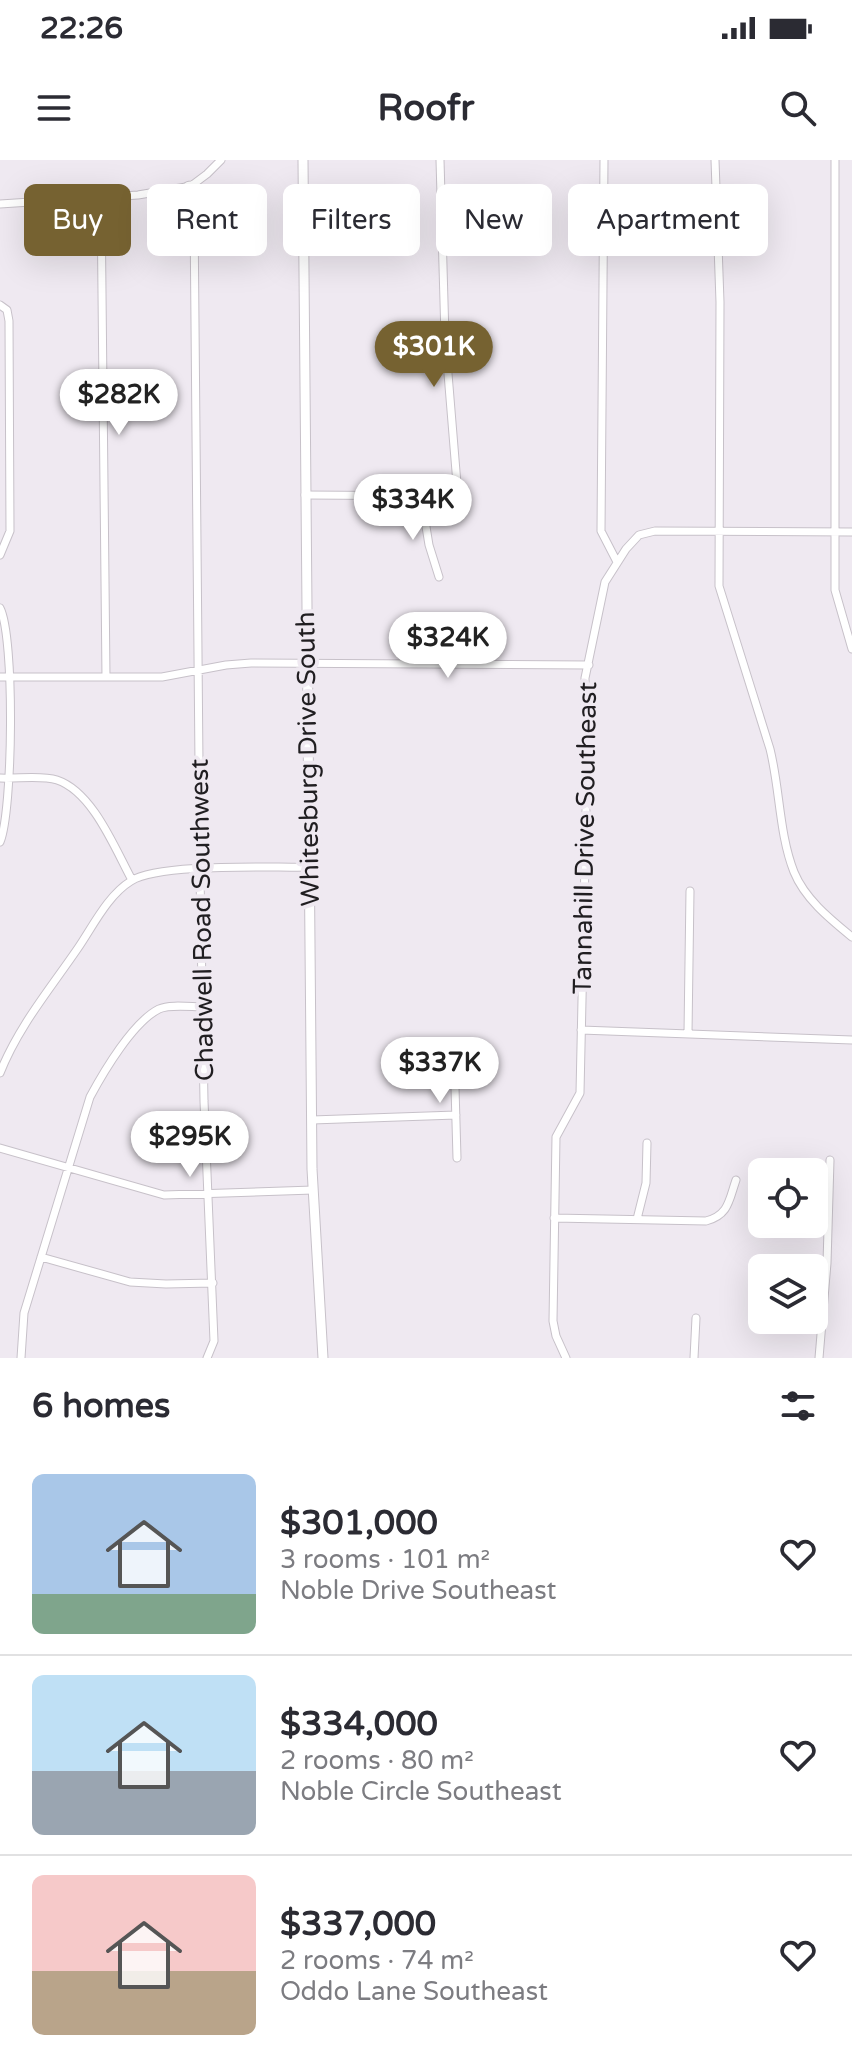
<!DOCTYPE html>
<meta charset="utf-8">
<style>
:root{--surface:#fff;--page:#f2f2f3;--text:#2b2b33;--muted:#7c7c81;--line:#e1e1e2;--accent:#766231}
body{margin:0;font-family:"Varela Round",sans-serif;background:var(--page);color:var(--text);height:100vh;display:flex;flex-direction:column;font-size:30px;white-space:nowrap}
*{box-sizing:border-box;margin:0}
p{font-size:26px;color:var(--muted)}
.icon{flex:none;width:44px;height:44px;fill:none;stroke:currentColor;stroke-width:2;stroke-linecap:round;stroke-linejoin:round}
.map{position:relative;height:1198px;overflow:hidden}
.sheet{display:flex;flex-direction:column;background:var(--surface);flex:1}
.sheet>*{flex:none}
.guide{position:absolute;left:24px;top:24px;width:804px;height:72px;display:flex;gap:16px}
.buttons{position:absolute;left:748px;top:998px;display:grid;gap:16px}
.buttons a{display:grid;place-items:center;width:80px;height:80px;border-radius:12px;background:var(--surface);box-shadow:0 8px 32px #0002;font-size:40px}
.price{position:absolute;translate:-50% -68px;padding:0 18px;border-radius:28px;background:#fff;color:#222;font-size:26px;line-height:52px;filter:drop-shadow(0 2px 4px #0008)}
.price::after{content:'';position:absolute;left:50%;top:48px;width:24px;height:18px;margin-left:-12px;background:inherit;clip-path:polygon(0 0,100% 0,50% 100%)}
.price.active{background:var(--accent);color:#fff}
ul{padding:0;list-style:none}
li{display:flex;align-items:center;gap:24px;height:200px;padding:0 32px}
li+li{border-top:2px solid var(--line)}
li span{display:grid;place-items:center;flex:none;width:224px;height:160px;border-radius:12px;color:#555}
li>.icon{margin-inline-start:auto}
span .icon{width:96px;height:96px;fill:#fffc;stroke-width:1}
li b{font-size:34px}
h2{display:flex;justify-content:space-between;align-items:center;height:96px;padding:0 32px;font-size:34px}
.pill{padding:0 28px;border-radius:12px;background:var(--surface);box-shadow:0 8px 32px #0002;font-size:28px;line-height:72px}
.pill.active{background:var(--accent);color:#fff}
.status{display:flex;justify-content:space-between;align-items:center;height:56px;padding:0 40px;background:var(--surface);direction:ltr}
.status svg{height:22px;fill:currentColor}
header{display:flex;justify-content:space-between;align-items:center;height:104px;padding:0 32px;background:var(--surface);font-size:36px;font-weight:700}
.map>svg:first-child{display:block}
</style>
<div class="status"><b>22:26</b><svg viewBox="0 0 49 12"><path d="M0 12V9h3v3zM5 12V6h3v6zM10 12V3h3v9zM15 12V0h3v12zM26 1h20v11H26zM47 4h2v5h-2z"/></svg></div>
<header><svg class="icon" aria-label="menu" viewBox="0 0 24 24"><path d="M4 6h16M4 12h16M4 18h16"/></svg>Roofr<svg class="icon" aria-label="search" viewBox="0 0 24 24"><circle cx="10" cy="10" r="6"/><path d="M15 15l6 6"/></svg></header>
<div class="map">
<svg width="852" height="1198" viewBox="0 0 852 1198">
<rect width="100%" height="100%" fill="#efe9f1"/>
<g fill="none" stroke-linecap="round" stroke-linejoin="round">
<defs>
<path id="minor" d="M604 0 601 371 617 402
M715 0 720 142 719 426 770 589C780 629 779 674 794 712 805 739 830 759 852 777
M835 0V430L852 489
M183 33a8 8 0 1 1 16 0a8 8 0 1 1-16 0Z
M191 26 207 14 221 0
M198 36 194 53 200 714 204 941 214 1181 207 1198
M101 37 106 517
M0 44 138 35 186 27
M0 145 7 150 9 161 10 371 0 395
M305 335 458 336 445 177 440 0
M421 336 429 385 439 417
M0 448C15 477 13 651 0 682
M0 517H162L226 505 251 503 589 505
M0 618C17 619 41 615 57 620 93 632 115 689 132 720
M581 870 852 880
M688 873 690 731
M454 892 457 998
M0 913C18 867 50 829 78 788 93 766 108 735 131 721 159 703 272 708 309 707
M312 960 456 955
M0 988 164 1035 313 1030
M554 1058 706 1061C729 1055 729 1040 736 1020
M637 1059 646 1023 647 983
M41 1097 130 1122 166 1124 213 1123
M21 1198 24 1153 90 937C104 911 133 862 159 849 170 844 191 847 203 847
M566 1198 556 1176 553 1161 556 977 580 933 586 654 585 518 605 422 626 389 639 375 655 371 852 372
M694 1198 696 1158
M819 1198 827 1103 830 1000"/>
<path id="secondary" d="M303 0 312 1009 323 1198"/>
</defs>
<use href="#minor" stroke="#c7c1c9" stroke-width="9"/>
<use href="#secondary" stroke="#c7c1c9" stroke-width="11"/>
<use href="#minor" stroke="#fff" stroke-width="7"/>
<use href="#secondary" stroke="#fff" stroke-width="9"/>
</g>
<g text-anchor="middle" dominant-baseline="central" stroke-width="8" stroke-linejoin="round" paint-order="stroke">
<g font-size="26" fill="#201e21" stroke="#efe9f1">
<text transform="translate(308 599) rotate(-91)">Whitesburg Drive South</text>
<text transform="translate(585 678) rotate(-89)">Tannahill Drive Southeast</text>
<text transform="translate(202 760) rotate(-91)">Chadwell Road Southwest</text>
</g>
</g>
</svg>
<div class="buttons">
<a><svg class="icon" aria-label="locate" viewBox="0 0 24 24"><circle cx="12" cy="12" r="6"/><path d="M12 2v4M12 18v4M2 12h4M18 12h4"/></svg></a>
<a><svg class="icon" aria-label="layers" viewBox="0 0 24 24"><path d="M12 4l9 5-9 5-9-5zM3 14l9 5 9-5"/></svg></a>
</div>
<b class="price active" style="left:434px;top:229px">$301K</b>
<b class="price" style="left:119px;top:277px">$282K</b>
<b class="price" style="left:413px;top:382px">$334K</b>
<b class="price" style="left:448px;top:520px">$324K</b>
<b class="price" style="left:440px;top:945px">$337K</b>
<b class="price" style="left:190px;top:1019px">$295K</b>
<div class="guide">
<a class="pill active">Buy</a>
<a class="pill">Rent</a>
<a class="pill">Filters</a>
<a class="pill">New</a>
<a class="pill">Apartment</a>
</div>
</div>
<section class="sheet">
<h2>6 homes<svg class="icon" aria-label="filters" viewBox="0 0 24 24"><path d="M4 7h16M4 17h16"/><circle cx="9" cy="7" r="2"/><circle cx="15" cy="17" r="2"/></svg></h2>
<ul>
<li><span style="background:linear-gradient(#a9c7e8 75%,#7fa58c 0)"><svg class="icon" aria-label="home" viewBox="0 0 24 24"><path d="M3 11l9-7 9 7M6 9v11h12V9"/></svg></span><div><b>$301,000</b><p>3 rooms · 101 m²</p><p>Noble Drive Southeast</p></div><svg class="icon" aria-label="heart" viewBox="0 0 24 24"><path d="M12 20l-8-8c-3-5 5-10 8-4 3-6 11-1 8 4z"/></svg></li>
<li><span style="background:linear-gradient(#bfe0f5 60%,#9aa5b1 0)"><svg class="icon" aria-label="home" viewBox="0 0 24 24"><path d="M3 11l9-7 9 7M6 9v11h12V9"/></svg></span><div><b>$334,000</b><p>2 rooms · 80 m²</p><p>Noble Circle Southeast</p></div><svg class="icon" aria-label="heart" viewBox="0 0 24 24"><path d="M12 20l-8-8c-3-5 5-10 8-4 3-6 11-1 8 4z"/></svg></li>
<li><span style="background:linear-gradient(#f6c9c9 60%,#b9a48a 0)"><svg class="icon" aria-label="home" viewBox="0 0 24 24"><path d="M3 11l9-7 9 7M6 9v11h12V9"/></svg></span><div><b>$337,000</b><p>2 rooms · 74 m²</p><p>Oddo Lane Southeast</p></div><svg class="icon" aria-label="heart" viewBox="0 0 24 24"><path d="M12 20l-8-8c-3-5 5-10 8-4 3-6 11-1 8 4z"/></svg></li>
</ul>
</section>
